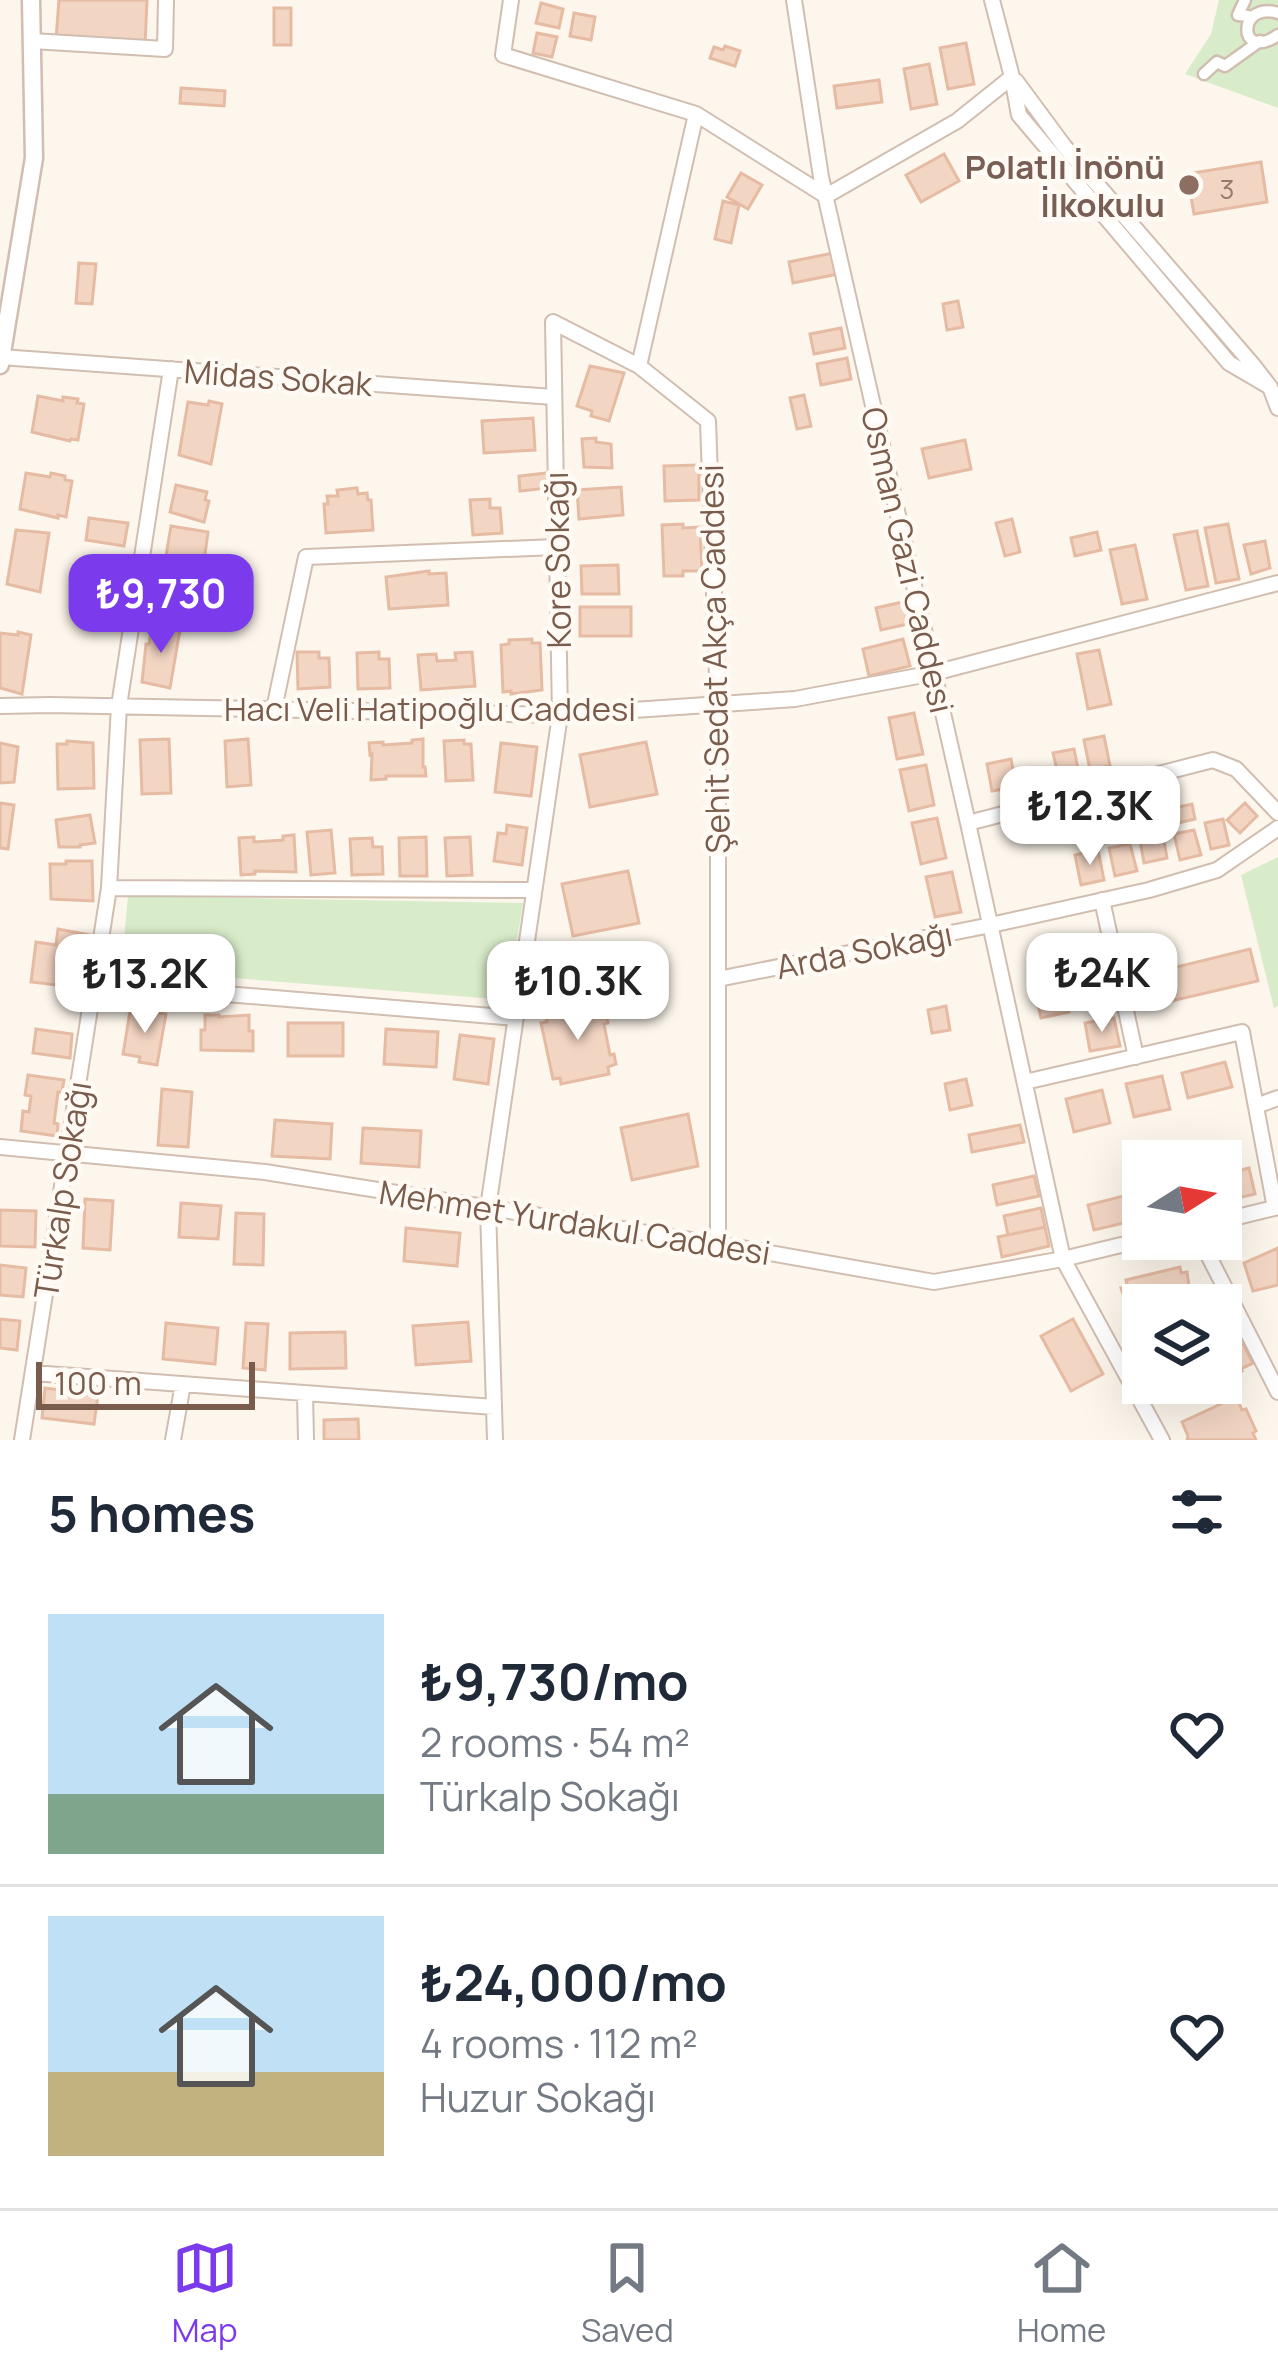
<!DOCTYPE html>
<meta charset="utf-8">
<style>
:root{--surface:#fff;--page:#f2f2f3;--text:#1f2937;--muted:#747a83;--line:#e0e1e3;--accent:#7c3aed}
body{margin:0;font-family:Manrope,sans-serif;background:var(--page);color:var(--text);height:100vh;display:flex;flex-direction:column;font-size:45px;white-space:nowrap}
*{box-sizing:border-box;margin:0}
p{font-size:39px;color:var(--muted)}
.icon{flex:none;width:66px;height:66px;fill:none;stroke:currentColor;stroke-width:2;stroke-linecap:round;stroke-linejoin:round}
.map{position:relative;height:1440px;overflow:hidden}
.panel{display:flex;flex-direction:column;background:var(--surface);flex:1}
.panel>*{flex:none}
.needle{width:78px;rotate:79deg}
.fabs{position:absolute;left:1122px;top:1140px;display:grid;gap:24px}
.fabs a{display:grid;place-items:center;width:120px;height:120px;border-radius:0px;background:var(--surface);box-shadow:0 12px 48px #0002;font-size:60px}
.scale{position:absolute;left:36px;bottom:30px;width:219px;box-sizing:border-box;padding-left:12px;border:6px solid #7a5c4d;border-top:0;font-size:33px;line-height:42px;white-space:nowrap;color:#7a5c4d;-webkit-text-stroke:9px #fffaf3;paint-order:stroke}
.price{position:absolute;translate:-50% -102px;padding:0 27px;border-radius:24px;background:#fff;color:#222;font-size:39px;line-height:78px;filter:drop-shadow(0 3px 6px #0008)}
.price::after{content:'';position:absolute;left:50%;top:72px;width:36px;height:27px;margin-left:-18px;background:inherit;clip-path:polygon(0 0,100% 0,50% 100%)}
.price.selected{background:var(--accent);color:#fff}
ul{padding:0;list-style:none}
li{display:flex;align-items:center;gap:36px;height:300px;padding:0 48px}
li+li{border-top:3px solid var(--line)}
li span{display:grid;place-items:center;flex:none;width:336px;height:240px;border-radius:0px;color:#555}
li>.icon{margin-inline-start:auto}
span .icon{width:144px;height:144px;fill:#fffc;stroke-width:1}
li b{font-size:51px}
h2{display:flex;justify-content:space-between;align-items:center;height:144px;padding:0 48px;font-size:51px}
.tab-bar{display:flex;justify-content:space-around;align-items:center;height:168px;border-top:3px solid var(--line);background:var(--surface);font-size:33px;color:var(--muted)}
.tab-bar a{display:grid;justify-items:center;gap:6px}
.tab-bar .selected{color:var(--accent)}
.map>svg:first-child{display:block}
</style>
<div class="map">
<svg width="1278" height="1440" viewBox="0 0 1278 1440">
<rect width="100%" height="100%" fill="#fdf6ec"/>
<path fill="#d8ecc9" d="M1219 0H1278V108L1185 74 1211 34Z
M1278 857V1006L1274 1008 1241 875Z
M128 896 523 903 507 1000 121 969Z"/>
<path fill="#f3d5c3" stroke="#e6bba3" stroke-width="3" d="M59 0H147L145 46 56 39Z
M541 3 563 9 559 28 536 23Z
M274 8H291V45H274Z
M574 13 595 17 591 40 570 36Z
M537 33 557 37 552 57 533 53Z
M966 43 974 84 948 89 940 48Z
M725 46 740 51 735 66 710 58 714 47 723 50Z
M929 64 937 104 911 109 904 69Z
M879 80 882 102 837 108 834 86Z
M181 88 225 91 224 106 180 103Z
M944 154 959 181 921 202 906 175Z
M1261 162 1267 202 1194 214 1187 174Z
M741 173 762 185 748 209 727 197Z
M723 201 739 205 731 243 715 239Z
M833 253 838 274 793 283 789 262Z
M79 263 96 264 92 304 76 303Z
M958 301 963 327 947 330 943 304Z
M841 328 845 348 814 354 810 334Z
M847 358 851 379 821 385 817 364Z
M590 366 624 373 609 421 591 416 592 411 577 406Z
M804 395 811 426 797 429 790 398Z
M38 396 63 401V397L78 399 77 403 84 404 78 440 71 439 70 441 32 432Z
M209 401 222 404 211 464 179 455 188 402 208 405Z
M533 418 535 450 484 453 482 421Z
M596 438V442L611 444 612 468 584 467 582 439Z
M965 440 971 469 929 478 922 449Z
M699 465V500L665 501 664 466Z
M26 473 50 477 51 473 65 476V480L72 481 66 517 58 515V518L20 509Z
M547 473 548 488 520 491 519 476Z
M176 485 207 492 205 500 209 501 204 522 170 512Z
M621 487 623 515 579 519 577 490Z
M357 488 358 494 367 493 368 500H371L373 530 326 533 324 504H328L327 496H338L337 490Z
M490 499V508H500L502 533 473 535 470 500Z
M89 518 128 523 124 546 86 540Z
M1012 519 1020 552 1005 556 996 523Z
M683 524V528L700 527 702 571H683V576H664L662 525Z
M1228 524 1239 579 1216 583 1205 528Z
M171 526 208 532 204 562 166 556Z
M16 530 49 533 40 592 7 584Z
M1197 531 1208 586 1186 590 1174 535Z
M1097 532 1101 550 1075 556 1071 538Z
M1265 541 1270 568 1251 574 1244 545Z
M1135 545 1147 599 1122 604 1110 550Z
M618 565 619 594H582L581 566Z
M429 571V574L446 573 448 605 389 609 386 577Z
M907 601 912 623 881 630 876 608Z
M580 607H631V636H580Z
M152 625 180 630 170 688 142 682 146 644H149Z
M18 632 31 635 22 694 0 688V633L18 635Z
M532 639V643H540L542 690 511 694V691L503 692 501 645 509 644V640Z
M903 639 910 666 869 676 863 649Z
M1099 650 1111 704 1088 709 1077 654Z
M297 652H319V658H329L330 687 298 689Z
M379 652V659H389L390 688 358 689 357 653Z
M472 652 475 686 421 690 418 655 436 654 437 661 456 660 455 653Z
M914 713 923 754 897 759 889 718Z
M1104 736 1110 766 1090 770 1084 740Z
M169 739 171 793 142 794 140 740Z
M248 739 251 785 227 787 225 741Z
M423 739V767H425L426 776H386V779L371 780 372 754 370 755 369 743 383 742V745L412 743V740Z
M464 740V744H471L473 780 446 781 444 741Z
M67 741 93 743 94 788 58 789 57 744H67Z
M646 742 657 794 590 807 580 755Z
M0 743 18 747 14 782 0 783Z
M501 743 537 747 531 796 495 792Z
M1074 749 1079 774 1059 779 1053 753Z
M1011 759 1016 787 992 791 987 764Z
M926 765 934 805 909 811 900 770Z
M1152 795 1158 819 1136 826 1129 801Z
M1119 801 1126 826 1104 831 1098 806Z
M0 803 14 805 8 849 0 848Z
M1245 803 1257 816 1240 833 1227 820Z
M1192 804 1195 819 1165 826 1162 811Z
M1088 810 1095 836 1073 842 1066 816Z
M90 815 95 843 80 845V847H59L56 820Z
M937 818 946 858 921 864 912 823Z
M1223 819 1229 845 1211 849 1205 823Z
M507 825 527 828 522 865 494 861 498 833 506 834Z
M331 830 335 873 311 875 307 832Z
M1194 830 1201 855 1180 860 1174 834Z
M294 835 296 872 255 871V874L241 875 239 838 254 837V842L283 840V836Z
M1163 835 1167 858 1144 863 1140 840Z
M426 837 427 876H400L399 838Z
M470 837 472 875 447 876 445 838Z
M372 838 373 847H382L383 874 352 875 350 839Z
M1130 844 1137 871 1115 876 1109 848Z
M1098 850 1104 880 1081 885 1075 855Z
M66 861H92L93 901 51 899 50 864H66Z
M628 871 639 923 573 936 562 884Z
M952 872 961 912 935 917 926 877Z
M58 929 90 935 82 977H84L83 988 31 982 36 942 56 945Z
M1250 949 1258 981 1167 1002 1160 971Z
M1103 954 1108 977 1080 983 1075 960Z
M1065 991 1069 1012 1041 1018 1036 996Z
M598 1001 600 1013 606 1012 608 1023 604 1024 610 1055 614 1054 616 1064 608 1067 609 1074 561 1084 560 1078 553 1079 541 1023 547 1022 546 1012Z
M946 1006 950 1030 932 1033 928 1010Z
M148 1011 166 1014 157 1065 139 1062 140 1057 123 1054 130 1012 147 1015Z
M205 1015H219V1017L249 1015V1031H253V1051L201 1050V1030H205Z
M1114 1018 1120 1046 1090 1051 1085 1023Z
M288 1023H343V1056H288Z
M36 1029 72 1034 70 1058 33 1053Z
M386 1029 438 1032 436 1067 384 1064Z
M460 1035 494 1039 488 1084 454 1079Z
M1225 1062 1232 1087 1188 1098 1182 1073Z
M28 1075 64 1080 62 1092H58L54 1123 58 1124 57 1136 21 1131 23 1111 29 1112 31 1096 25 1095Z
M1162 1076 1170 1109 1134 1117 1126 1084Z
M966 1079 972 1105 950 1110 945 1084Z
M162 1089 192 1092 188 1147 158 1145Z
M1102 1090 1110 1123 1074 1132 1066 1099Z
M688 1114 698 1166 632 1180 621 1128Z
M275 1120 332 1124 330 1159 272 1156Z
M1020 1125 1024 1142 972 1152 969 1135Z
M363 1128 421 1131 419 1167 361 1163Z
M1249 1168 1255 1194 1221 1202V1176Z
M1034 1176 1039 1196 997 1205 993 1185Z
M1131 1194 1137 1220 1094 1230 1088 1205Z
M85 1199 113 1201 110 1250 83 1248Z
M181 1203 221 1206 218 1239 179 1237Z
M1041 1208 1045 1227 1008 1235 1004 1216Z
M0 1210 36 1211 35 1247 0 1246Z
M236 1213 264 1214 263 1265 234 1264Z
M1045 1227 1049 1246 1002 1257 998 1237Z
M406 1228 460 1233 457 1266 404 1261Z
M1278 1248V1285L1253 1291 1244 1263Z
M0 1265 26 1268 23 1297 0 1295Z
M1180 1267 1181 1273 1187 1272 1191 1300 1194 1299 1195 1305H1143V1331L1138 1332 1136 1326 1130 1327 1127 1314 1129 1313 1121 1288 1127 1287 1126 1280Z
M0 1319 20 1321 17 1350 0 1348Z
M1073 1319 1103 1374 1071 1391 1041 1336Z
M1231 1321 1253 1363 1241 1369 1242 1371 1221 1380V1327Z
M468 1322 471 1361 416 1365 413 1326Z
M166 1323 218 1328 215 1364 163 1359Z
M246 1323 268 1324 265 1370 243 1368Z
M345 1332 346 1368 290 1369V1333Z
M45 1388 98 1395 94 1424 42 1418Z
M1236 1397 1242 1410 1246 1409 1256 1431 1253 1433 1256 1440H1187L1188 1436 1182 1422Z
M358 1419 359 1440H324V1420Z"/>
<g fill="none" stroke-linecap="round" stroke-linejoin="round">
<defs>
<path id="pedestrian" d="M1245 0 1238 15 1248 16
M1278 13C1237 0 1237 63 1278 35
M1204 74 1217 62 1225 66 1260 41"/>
<path id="minor" d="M511 0 503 55 696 114 826 196 957 121 1012 77
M794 0 821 177 968 823 1063 1259 1162 1440
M992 0 1012 77 1019 115 1229 363 1270 387
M32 41 165 49 166 0
M1016 81 1064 146 1253 365 1270 387 1278 408
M696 114 639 366 708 421 718 705V1244
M1 357 554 397
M0 706 50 705 560 715 795 699 934 673 1278 583
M274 709 306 557 556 547
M968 823 1213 760 1236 769 1278 813
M109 888 534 890
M1102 900 1136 1057
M718 979 991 925 1149 890 1217 870 1278 828
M94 983 516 1018
M1025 1082 1242 1032 1275 1208
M1256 1106 1278 1098
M0 1147 265 1172 747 1249 934 1282 1063 1259 1146 1239
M1221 1221 1278 1207
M1200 1239 1278 1392
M33 1373 494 1407
M305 1393 306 1440
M22 1440 109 888 119 706 171 369
M173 1440 183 1384
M495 1440 488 1208 560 715 553 322 639 366"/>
<path id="tertiary" d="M0 365 34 158 31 0"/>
</defs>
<use href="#pedestrian" stroke="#d1beb0" stroke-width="15"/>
<use href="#minor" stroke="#d1beb0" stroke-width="18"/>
<use href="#tertiary" stroke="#d1beb0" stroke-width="21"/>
<use href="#pedestrian" stroke="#fff" stroke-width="10"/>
<use href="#minor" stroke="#fff" stroke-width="14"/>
<use href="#tertiary" stroke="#fff" stroke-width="16"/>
</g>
<circle fill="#8d6e63" stroke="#fffaf3" stroke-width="4.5" cx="1189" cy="185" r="12"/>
<g text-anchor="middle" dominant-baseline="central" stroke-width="9" stroke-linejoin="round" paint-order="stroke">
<g font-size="27" fill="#987a6a">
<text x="1227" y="188">3</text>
</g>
<g font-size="33" font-weight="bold" fill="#785e54" stroke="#fffaf3" text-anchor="end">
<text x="1165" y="166">Polatlı İnönü<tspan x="1165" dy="38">İlkokulu</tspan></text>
</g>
<g font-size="33" fill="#7a5c4d" stroke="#fffaf3">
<text transform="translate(278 377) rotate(4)">Midas Sokak</text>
<text transform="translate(557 560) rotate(-91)">Kore Sokağı</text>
<text transform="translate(908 560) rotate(77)">Osman Gazi Caddesi</text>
<text transform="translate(714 659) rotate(-91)">Şehit Sedat Akça Caddesi</text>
<text x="430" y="708">Hacı Veli Hatipoğlu Caddesi</text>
<text transform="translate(864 950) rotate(-11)">Arda Sokağı</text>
<text transform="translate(62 1190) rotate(-81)">Türkalp Sokağı</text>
<text transform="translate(575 1222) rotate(9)">Mehmet Yurdakul Caddesi</text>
</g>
</g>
</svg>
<div class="fabs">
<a><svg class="needle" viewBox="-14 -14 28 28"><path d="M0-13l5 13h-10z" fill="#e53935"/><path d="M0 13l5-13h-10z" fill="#747a83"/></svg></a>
<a><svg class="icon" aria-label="layers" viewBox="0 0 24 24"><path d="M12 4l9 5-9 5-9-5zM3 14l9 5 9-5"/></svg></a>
</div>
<div class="scale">100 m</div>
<b class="price selected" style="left:161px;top:656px">₺9,730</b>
<b class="price" style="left:1090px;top:868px">₺12.3K</b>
<b class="price" style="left:1102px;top:1035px">₺24K</b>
<b class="price" style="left:145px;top:1036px">₺13.2K</b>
<b class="price" style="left:578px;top:1043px">₺10.3K</b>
</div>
<section class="panel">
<h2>5 homes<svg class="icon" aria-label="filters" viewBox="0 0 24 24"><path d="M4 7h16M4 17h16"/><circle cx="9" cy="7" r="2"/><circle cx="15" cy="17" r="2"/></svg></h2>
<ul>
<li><span style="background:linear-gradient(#bfe0f5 75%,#7fa58c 0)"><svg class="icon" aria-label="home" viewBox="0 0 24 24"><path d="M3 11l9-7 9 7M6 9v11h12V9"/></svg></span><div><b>₺9,730/mo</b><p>2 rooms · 54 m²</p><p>Türkalp Sokağı</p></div><svg class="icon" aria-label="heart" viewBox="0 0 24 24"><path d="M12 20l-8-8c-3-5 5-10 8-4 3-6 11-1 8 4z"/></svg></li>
<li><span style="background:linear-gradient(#bfe0f5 65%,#c2b280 0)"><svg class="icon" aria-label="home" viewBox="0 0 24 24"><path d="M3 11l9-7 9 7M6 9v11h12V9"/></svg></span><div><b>₺24,000/mo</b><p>4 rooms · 112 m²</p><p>Huzur Sokağı</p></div><svg class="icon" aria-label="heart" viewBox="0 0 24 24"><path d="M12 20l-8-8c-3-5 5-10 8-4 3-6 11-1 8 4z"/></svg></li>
</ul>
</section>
<nav class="tab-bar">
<a class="selected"><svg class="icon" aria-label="map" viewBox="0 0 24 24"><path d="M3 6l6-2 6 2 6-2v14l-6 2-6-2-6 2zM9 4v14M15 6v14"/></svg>Map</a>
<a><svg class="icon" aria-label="saved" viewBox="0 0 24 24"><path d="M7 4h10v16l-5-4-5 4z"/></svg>Saved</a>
<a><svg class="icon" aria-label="home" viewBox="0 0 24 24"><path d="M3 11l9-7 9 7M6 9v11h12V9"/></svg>Home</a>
</nav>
